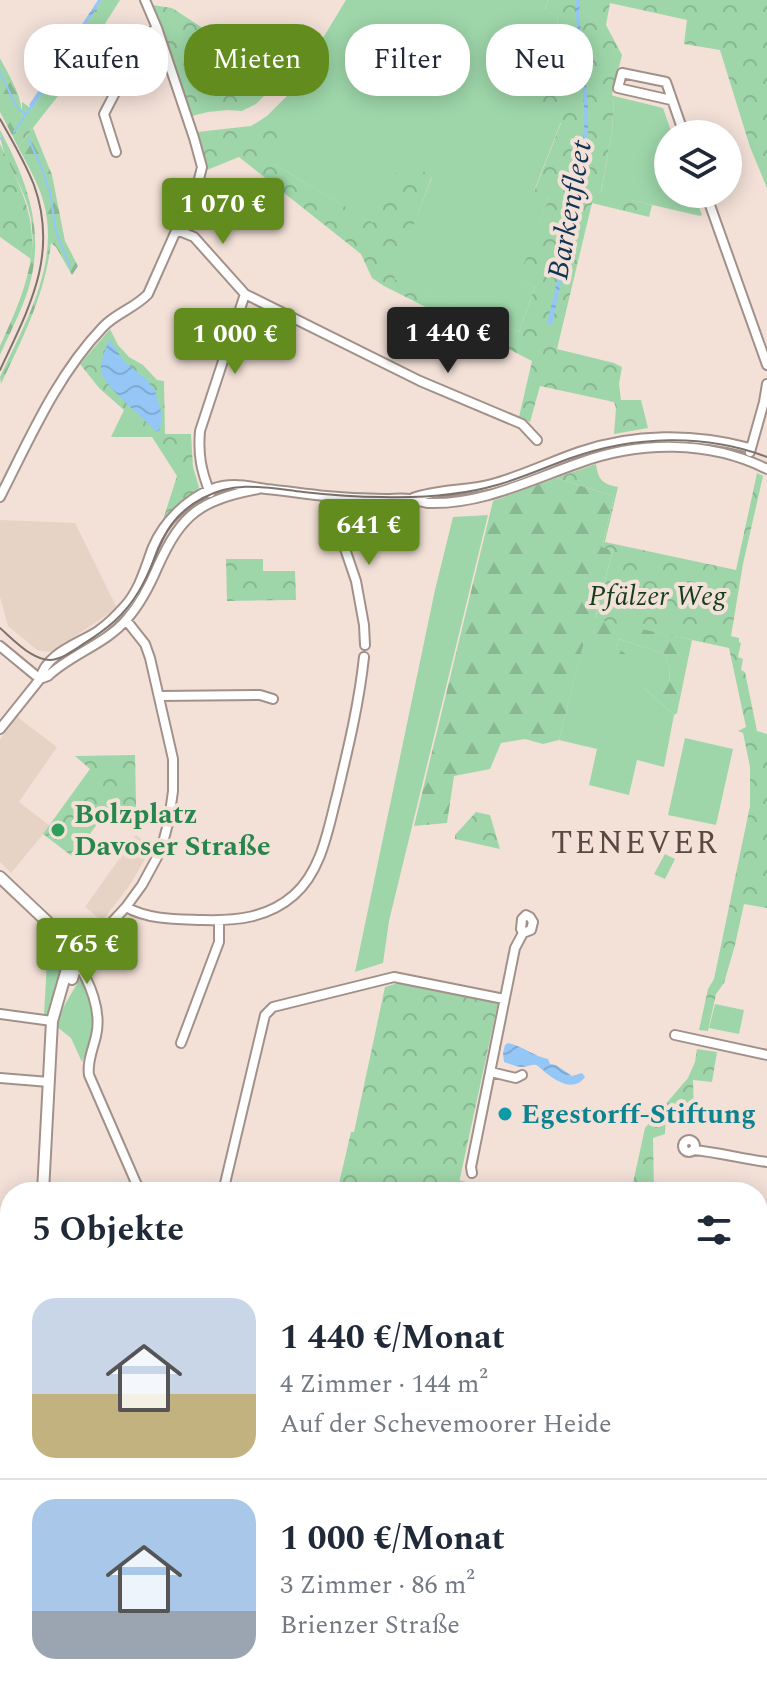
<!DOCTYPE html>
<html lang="de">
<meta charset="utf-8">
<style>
:root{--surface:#fff;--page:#f6f6f7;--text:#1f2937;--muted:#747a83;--line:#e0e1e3;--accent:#628d1e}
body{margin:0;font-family:Spectral,serif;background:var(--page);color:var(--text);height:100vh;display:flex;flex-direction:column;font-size:30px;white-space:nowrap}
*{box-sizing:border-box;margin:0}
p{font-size:26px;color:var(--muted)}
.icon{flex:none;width:44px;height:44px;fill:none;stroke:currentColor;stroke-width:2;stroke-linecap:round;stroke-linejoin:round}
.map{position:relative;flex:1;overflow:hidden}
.sheet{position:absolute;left:0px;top:1182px;width:768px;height:512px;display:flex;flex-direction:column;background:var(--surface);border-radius:32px 32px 0 0;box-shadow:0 4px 20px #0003}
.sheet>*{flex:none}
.top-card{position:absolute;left:24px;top:24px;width:720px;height:72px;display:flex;gap:16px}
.controls{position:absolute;left:654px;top:120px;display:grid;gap:16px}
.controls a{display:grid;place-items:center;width:88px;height:88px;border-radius:50%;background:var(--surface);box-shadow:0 4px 20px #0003;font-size:40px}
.price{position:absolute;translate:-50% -68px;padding:0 18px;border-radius:8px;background:var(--accent);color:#fff;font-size:26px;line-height:52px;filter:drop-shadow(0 2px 4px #0008)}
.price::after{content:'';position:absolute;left:50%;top:48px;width:24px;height:18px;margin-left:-12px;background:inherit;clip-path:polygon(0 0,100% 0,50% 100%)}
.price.current{background:#222;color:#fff}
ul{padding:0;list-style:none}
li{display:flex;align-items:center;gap:24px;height:200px;padding:0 32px}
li+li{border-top:2px solid var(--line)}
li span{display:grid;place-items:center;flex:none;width:224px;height:160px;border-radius:24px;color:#555}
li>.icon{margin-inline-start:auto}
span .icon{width:96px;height:96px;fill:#fffc;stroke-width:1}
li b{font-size:34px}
h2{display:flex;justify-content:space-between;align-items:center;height:96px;padding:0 32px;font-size:34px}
.chip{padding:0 28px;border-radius:32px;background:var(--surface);box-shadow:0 4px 20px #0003;font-size:28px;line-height:72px}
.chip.current{background:var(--accent);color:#fff}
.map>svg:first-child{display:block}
</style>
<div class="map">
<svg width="767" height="1694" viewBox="0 0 767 1694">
<defs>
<pattern id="forest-firs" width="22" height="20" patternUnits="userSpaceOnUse" patternTransform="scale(2)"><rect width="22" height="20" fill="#9ed6a9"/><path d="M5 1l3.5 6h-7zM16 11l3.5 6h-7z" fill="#88b791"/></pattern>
<pattern id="park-crowns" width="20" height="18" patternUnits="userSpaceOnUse" patternTransform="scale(2)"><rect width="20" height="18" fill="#9ed6a9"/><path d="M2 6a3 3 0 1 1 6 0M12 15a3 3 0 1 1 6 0" fill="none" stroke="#88b791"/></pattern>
<pattern id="water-waves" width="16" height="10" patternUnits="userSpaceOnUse" patternTransform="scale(2)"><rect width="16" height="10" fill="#94c7f6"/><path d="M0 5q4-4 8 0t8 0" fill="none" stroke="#7faad2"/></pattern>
</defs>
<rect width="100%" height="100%" fill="#f3e1d8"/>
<path fill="#e7d3c5" d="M0 520 75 523 117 608 55 650 49 652 37 650 8 626 0 597Z
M16 716 57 747 19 802 50 826 11 873 0 862V740Z
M136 835 152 847 130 885 102 921 85 907Z
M767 1329V1473L758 1474V1330Z
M767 1504V1624H758V1505Z
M472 1684H717L715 1694H470Z"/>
<path fill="#9ed6a9" d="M346 0H548L545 9 557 16 560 53 561 122 534 191 549 198 519 280 535 287 519 332 393 279 432 177 374 224 274 164 267 116 289 94Z
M614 96 663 108 672 134H668V194H694L702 215 700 216 601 193 612 131Z
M488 515 389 921 383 963 355 972 435 590 453 517Z
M585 637 616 647 619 639 665 654 670 669 669 682 644 688 674 715 664 767 637 760 629 795 589 785 597 749 559 740Z
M685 738 733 749 716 825 668 815Z
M665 854 675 859 665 879 654 874Z
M48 942 66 970 49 1013 44 1015Z
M81 977C97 1013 98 1026 82 1062L71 1038 56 1026 64 1006Z
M715 1004 744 1010 739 1034 709 1028Z
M459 1180 504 1192H457Z
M758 1636H767V1694H739L741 1684H758Z
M23 1684H61L60 1694H24Z"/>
<path fill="url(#forest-firs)" d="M0 58C12 82 34 112 13 137L0 112Z
M33 128 52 175 65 241 78 266 72 275 56 247 51 243C45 295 23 337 1 384L0 377C24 325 60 265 44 204 39 184 28 166 18 147Z
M0 130C25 177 44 225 31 279 25 305 11 330 0 355V346C21 300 45 248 25 198 17 175 0 155 0 130Z
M556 478 614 496 602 547 613 550 595 618 692 640 677 713 674 715 644 688 648 681 669 682 670 669 665 654 619 639 616 647 633 659 632 679 585 638 559 740 543 744 525 739 501 743 490 769 454 776 447 823 414 826 493 501Z"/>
<path fill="url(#park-crowns)" d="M102 0H120L65 87 18 147 13 137C21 127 22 115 22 102L32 109Z
M548 0H767V188L750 147 720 50 684 44 687 20 610 3 606 25 622 55 612 95 614 96 612 131 601 192 652 205 649 217 592 203 557 349 614 363 622 367 619 384 621 400H641L648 428 614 434 616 408 614 402 540 386 530 422 519 417 532 361 384 286 372 278 361 254 239 157 207 170 197 132 251 126 267 116 295 133 274 164 373 223 402 161 432 176 394 279 519 332 535 287 518 280 549 198 534 192 561 123 537 113 560 53 557 16 545 10Z
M152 5 172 8 226 43 222 50 267 79 269 91 256 104 242 111 228 110 208 112 192 116Z
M0 144C18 182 37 215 31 259L0 237Z
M110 329 118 345 129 357 143 365 157 380 164 381 165 434H191L193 467 199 487 198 490 181 501 163 520 177 476 152 437H111L124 410 99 388 80 364Z
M596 464C598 480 603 484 618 487L605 542 736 570 757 473 763 476 743 564 731 636 739 638V642L741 643 738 657 743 659 741 670 745 672 757 731 767 734V908L744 904 735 945 724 983 716 994 708 1031 699 1030 708 989 714 979 750 806V767L743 733 738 731 746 727 729 648 595 619 613 550 602 547 614 496 556 478Z
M226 559H263V571H295L296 600 227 601Z
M135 755 136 805 139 817 135 823 111 805 73 857 43 834 90 769 75 756Z
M476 812 490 815 500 849 455 839V835Z
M398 983 498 1003 457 1192H337L351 1132H354L385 987Z
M697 1049 717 1052 712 1082 693 1080 694 1112H666L665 1134 653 1138 654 1191 657 1192H631L645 1128 688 1078 695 1062Z
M758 1216 767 1218V1293L761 1319H758V1273L764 1240 758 1239Z"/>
<path fill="url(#water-waves)" d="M98 0H102L32 109 29 105Z
M576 0H580L579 13 588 104V140L580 190 552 325 547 324C561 262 581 193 584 130 586 86 575 43 576 0Z
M109 339 124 361 147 380 155 391 162 414 160 430 156 432C144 417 102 386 101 370 100 361 106 349 109 339Z
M508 1043C523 1046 535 1057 548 1059L550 1064 556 1065 572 1076 582 1073 585 1077C574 1092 558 1082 546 1073 545 1072 537 1065 536 1065 532 1064 527 1067 523 1067 517 1067 510 1064 504 1062L503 1053 505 1045Z"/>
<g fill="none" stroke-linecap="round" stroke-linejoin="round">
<path stroke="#94c7f6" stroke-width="2" d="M0 72 16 106 26 115
M14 132 31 107
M28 138 41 166 50 193 56 232 70 267
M0 139 2 138"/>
<defs>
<path id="minor" d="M671 100 618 88 622 73 666 82 684 134
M116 152 104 114 144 37 157 28
M706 194 767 365
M177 230 194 237 245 294 420 381 522 424 537 440
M750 452 764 402 767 384
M210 493C201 470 198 455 200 431L245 294
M327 496 356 581 364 625 365 645
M0 497C30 438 57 375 103 327 116 313 135 308 148 294L199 179 202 167 194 138 157 28 145 0
M413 498C438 489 466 491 492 484 522 476 550 462 579 452 634 433 694 433 750 448
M126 620 145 644 150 658 173 759V791L169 820 161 850 142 885 126 907 76 961C90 982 102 1011 96 1036 93 1049 87 1062 89 1075L140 1192
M0 646 40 679
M40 679 48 676C71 654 106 644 127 619 141 603 150 585 158 566 182 513 201 500 258 489
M159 696 260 695 273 699
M0 729 40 679C46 653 78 644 98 631 108 624 117 615 125 606 140 589 145 568 153 547 164 521 187 499 212 489 231 482 246 486 266 489 286 491 306 494 326 496 346 498 366 499 386 499 394 499 402 498 410 499 416 500 422 502 428 503 481 505 530 480 579 463 639 441 709 440 767 469
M126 907C149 920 177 919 203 920 236 921 268 918 294 895 322 870 328 829 337 795 348 749 359 704 364 657
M0 1014 52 1021
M675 1035 767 1055
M181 1043 219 942V920
M491 1072 516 1078 522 1075
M0 1078 49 1082
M683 1146a6 6 0 1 1 12 0a6 6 0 1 1-12 0Z
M693 1150C718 1152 742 1159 767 1162
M472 1173 471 1167 515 948 523 933 531 930 533 922 530 917 526 915 522 919 521 929 523 933
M223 1192 265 1015 273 1007 394 977 504 999
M0 1274 10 1275
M758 1324H767
M0 1369 10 1372
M0 1527 10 1530
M0 1644 10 1641
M106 1694 108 1684
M274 1694 275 1684
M415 1694 417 1684"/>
<path id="major" d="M0 877 57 931 72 951 76 965 72 979
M43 1192 52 1021 69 962
M0 1425 10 1426
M758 1482 767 1481
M758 1491 767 1490"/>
</defs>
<use href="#minor" stroke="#a29189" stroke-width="12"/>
<use href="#major" stroke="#a29189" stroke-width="14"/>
<use href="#minor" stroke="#fff" stroke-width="8"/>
<use href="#major" stroke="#fff" stroke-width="10"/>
<path stroke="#7d726c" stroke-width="2" d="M0 119C12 140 25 162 34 185 59 255 29 308 0 370
M0 628C14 640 36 665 56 659 66 657 75 650 83 644 106 630 125 615 139 591 161 554 159 521 203 498 236 480 268 488 303 492 330 495 356 497 382 497 421 498 459 496 497 485 522 478 546 467 571 458 633 436 705 433 767 457"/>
</g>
<circle fill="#2e9e5b" stroke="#f3e1d8" stroke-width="3" cx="58" cy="830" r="8"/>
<circle fill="#0f9aa8" stroke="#f3e1d8" stroke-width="3" cx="505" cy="1114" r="8"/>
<g text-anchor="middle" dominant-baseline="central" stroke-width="8" stroke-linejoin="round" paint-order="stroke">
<g font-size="28" font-style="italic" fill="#143d20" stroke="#f3e1d8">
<text x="657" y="596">Pfälzer Weg</text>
</g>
<g font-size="28" font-weight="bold" fill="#27864d" stroke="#f3e1d8" text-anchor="start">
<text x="74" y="814">Bolzplatz<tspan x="74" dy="32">Davoser Straße</tspan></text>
</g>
<g font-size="28" font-weight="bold" fill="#0d838f" stroke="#f3e1d8" text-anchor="start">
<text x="521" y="1114">Egestorff-Stiftung</text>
</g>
<g font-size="30" font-style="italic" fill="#103554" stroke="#f3e1d8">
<text transform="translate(570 210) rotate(-80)">Barkenfleet</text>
</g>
<g font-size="32" letter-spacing="2" fill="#584942" stroke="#f3e1d8">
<text x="635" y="843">TENEVER</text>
</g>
</g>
</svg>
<div class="controls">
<a><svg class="icon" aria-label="layers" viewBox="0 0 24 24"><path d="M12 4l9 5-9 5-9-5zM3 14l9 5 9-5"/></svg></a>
</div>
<b class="price" style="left:223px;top:246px">1 070 €</b>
<b class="price current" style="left:448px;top:375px">1 440 €</b>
<b class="price" style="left:235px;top:376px">1 000 €</b>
<b class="price" style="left:369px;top:567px">641 €</b>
<b class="price" style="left:87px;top:986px">765 €</b>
<div class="top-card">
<a class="chip">Kaufen</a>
<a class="chip current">Mieten</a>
<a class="chip">Filter</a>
<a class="chip">Neu</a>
</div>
<section class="sheet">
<h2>5 Objekte<svg class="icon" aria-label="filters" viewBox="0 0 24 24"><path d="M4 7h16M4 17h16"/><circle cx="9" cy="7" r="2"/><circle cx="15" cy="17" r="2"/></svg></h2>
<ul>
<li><span style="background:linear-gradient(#c9d6e8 60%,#c2b280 0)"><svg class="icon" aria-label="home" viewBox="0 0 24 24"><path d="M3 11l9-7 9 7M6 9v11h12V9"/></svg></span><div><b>1 440 €/Monat</b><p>4 Zimmer · 144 m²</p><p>Auf der Schevemoorer Heide</p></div></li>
<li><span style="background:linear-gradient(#a9c7e8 70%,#9aa5b1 0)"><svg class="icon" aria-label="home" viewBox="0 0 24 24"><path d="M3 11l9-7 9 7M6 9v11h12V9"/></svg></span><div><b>1 000 €/Monat</b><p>3 Zimmer · 86 m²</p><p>Brienzer Straße</p></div></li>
</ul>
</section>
</div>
